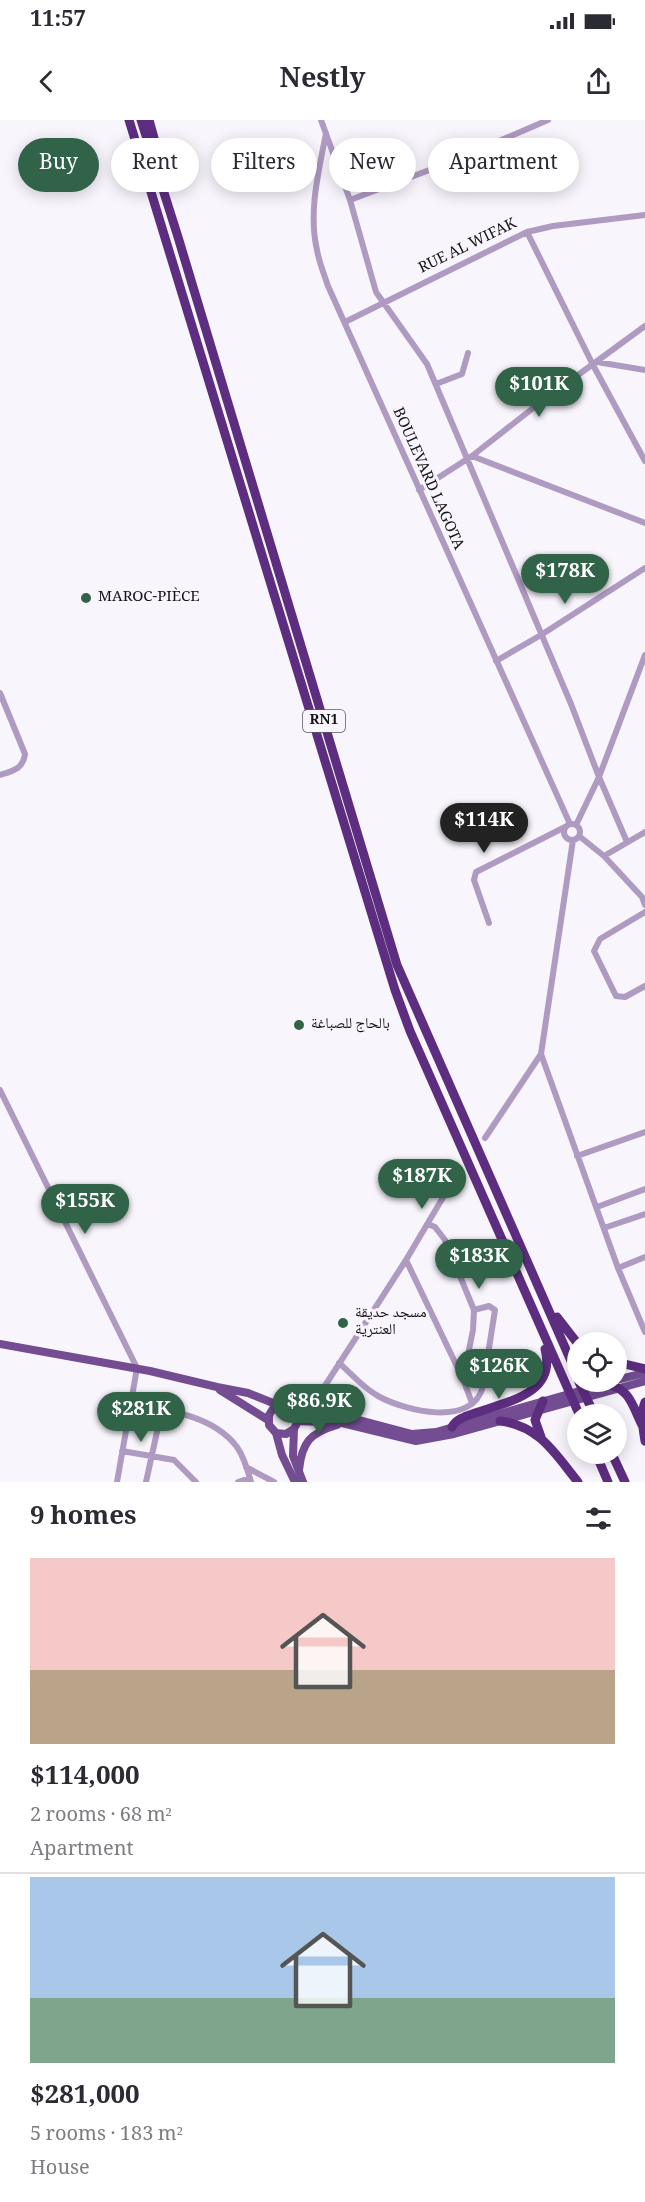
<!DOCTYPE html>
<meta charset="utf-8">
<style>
:root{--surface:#fff;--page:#f7f7f7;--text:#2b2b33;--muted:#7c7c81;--line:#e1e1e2;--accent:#306348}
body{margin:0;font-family:Georgia,"Noto Naskh Arabic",serif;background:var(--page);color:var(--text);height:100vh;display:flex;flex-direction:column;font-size:22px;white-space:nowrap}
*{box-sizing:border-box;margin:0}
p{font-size:20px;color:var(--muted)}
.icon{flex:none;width:33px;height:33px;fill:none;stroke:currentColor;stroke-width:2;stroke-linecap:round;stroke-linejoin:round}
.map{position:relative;height:1362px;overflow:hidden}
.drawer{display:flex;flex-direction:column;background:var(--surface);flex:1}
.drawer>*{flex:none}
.guide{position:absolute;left:18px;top:18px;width:609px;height:54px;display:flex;gap:12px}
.controls{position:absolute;left:567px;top:1212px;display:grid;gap:12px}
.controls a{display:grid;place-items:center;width:60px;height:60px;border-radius:50%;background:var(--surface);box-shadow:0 3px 15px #0003;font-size:30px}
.price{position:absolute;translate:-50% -51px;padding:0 14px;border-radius:21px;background:var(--accent);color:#fff;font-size:20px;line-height:39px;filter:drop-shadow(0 2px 3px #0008)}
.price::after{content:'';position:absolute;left:50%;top:36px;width:18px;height:14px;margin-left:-9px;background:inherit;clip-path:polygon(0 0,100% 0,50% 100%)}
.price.selected{background:#222;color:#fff}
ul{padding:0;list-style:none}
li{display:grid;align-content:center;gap:12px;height:318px;padding:0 30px}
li+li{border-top:2px solid var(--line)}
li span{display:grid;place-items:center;height:186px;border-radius:0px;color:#555}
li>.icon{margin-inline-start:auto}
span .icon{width:108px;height:108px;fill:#fffc;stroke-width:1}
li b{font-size:26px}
h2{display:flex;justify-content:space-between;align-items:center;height:72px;padding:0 30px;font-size:26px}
.tag{padding:0 21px;border-radius:27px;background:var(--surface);box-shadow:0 3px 15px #0003;font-size:21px;line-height:54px}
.tag.selected{background:var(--accent);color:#fff}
.status{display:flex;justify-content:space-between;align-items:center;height:42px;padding:0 30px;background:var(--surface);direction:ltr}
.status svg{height:16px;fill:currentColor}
header{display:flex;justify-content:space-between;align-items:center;height:78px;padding:0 30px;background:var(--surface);font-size:27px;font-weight:800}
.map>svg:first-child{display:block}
</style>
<div class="status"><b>11:57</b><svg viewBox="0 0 49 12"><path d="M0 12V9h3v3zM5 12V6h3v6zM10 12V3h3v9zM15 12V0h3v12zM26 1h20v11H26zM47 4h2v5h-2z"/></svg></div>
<header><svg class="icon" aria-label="back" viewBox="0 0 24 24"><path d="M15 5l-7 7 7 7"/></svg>Nestly<svg class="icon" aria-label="share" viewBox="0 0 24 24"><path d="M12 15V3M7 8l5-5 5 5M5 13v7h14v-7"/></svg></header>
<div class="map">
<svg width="645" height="1362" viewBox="0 0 645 1362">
<rect width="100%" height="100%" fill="#f8f5fc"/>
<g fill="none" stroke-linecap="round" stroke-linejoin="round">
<path stroke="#af9ac2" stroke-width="6" d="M321 0 350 80 376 172 427 244 571 584 599 657 627 722
M326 13C319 51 308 91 317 130 319 142 324 154 328 166L570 704
M350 80 448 43 548 0
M527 112 593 245 645 341
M345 202 527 112 553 106 645 95
M597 242 645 250
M436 264 462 254 468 233
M472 336 645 403
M419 370 472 336 537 285 645 206
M496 541 541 515 645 448
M0 573 25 634C23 649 13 651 0 655
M564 712a8 8 0 1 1 16 0a8 8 0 1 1-16 0Z
M576 705 599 657 645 535
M579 716 604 736 642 777 645 785
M604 736 645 712
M645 792 600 819 594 831 616 876 625 877 645 866
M489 803 474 760 476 752 567 706
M541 934 618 1148 645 1212
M0 970 137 1248 117 1362
M485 1018 541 934 573 720
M577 1036 645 1012
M597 1087 645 1069
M428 1104 435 1107 445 1120 474 1190 473 1210 463 1259
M604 1108 645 1094
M406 1140 463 1259 472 1283
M618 1148 645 1137
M339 1243C352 1254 363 1268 378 1276 405 1291 473 1308 483 1266L495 1190 489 1186 474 1190
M130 1284C167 1290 213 1295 237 1327 244 1337 248 1351 251 1362
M293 1288 306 1285 319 1275 406 1140 458 1052
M122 1331 174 1340 196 1362
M246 1347 274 1362
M146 1362 162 1289
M238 1362 250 1358"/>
<path stroke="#734c92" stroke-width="8" d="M0 1224 150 1251 217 1267 248 1273 278 1285
M616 1260 645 1253
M220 1270 268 1300
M319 1275 320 1282 342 1290
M296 1291 329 1292 412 1314 436 1312 611 1262
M298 1301 342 1303 416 1321 454 1314 645 1261
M276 1313 286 1314 294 1309
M299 1350C302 1322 310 1313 337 1305
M295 1362 282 1335 276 1313 269 1305V1295L274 1287 283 1284 293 1288 298 1296V1301L294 1309 293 1336 303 1362"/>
<path stroke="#5d2d80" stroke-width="9" d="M129 0 395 870 410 911 579 1294
M141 0 178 117 397 845 578 1257
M149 0 154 18V33
M557 1197 578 1224
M616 1242 645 1249
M579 1262 594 1294
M605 1263C631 1270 631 1283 642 1305
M645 1282C640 1295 643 1308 645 1321
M500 1301C540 1306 555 1334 578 1362
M452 1307C456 1299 466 1296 475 1293 506 1282 557 1274 545 1229
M541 1317 535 1300 543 1281
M596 1334 608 1362
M612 1334 625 1362"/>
</g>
<g fill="#306348" stroke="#f8f5fc" stroke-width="2">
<circle cx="86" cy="478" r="6"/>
<circle cx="299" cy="905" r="6"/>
<circle cx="343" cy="1203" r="6"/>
</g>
<g text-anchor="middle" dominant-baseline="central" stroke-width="6" stroke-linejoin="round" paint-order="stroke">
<rect fill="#f8f5fc" stroke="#5a575d" stroke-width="1.5" x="303" y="590" width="42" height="22" rx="4.5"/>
<g font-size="14" font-weight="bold" fill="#161319">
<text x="324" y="601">RN1</text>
</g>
<g font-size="15" fill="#161319" stroke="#f8f5fc">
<text transform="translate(468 127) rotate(-26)">RUE AL WIFAK</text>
<text transform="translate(427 359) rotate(66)">BOULEVARD LAGOTA</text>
</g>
<g font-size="15" fill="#161319" stroke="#f8f5fc" text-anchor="start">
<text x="98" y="478">MAROC-PIÈCE</text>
<text x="311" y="905">بالحاج للصباغة</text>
<text x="355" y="1194">مسجد حديقة<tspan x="355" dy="17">العنترية</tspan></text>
</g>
</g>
</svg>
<div class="controls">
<a><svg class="icon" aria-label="locate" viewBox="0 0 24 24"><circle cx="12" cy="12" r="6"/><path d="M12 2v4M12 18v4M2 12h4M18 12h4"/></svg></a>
<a><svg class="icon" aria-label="layers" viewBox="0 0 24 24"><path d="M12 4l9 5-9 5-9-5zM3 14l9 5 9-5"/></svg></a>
</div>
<b class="price" style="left:539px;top:298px">$101K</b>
<b class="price" style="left:565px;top:485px">$178K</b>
<b class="price selected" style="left:484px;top:734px">$114K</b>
<b class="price" style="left:422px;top:1090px">$187K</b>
<b class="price" style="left:85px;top:1115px">$155K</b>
<b class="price" style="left:479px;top:1170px">$183K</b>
<b class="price" style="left:499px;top:1280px">$126K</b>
<b class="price" style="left:319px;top:1315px">$86.9K</b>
<b class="price" style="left:141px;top:1323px">$281K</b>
<div class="guide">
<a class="tag selected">Buy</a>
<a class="tag">Rent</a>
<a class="tag">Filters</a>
<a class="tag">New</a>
<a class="tag">Apartment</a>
</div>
</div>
<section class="drawer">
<h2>9 homes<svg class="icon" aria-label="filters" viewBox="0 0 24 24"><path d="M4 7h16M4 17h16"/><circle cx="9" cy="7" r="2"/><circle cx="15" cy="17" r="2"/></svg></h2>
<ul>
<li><span style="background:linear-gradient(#f6c9c9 60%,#b9a48a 0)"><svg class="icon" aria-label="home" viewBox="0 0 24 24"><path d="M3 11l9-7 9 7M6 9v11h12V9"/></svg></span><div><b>$114,000</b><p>2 rooms · 68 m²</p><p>Apartment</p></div></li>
<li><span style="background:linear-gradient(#a9c7e8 65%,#7fa58c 0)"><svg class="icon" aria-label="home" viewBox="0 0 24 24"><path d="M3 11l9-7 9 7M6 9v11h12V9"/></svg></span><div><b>$281,000</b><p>5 rooms · 183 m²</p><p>House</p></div></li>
</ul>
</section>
